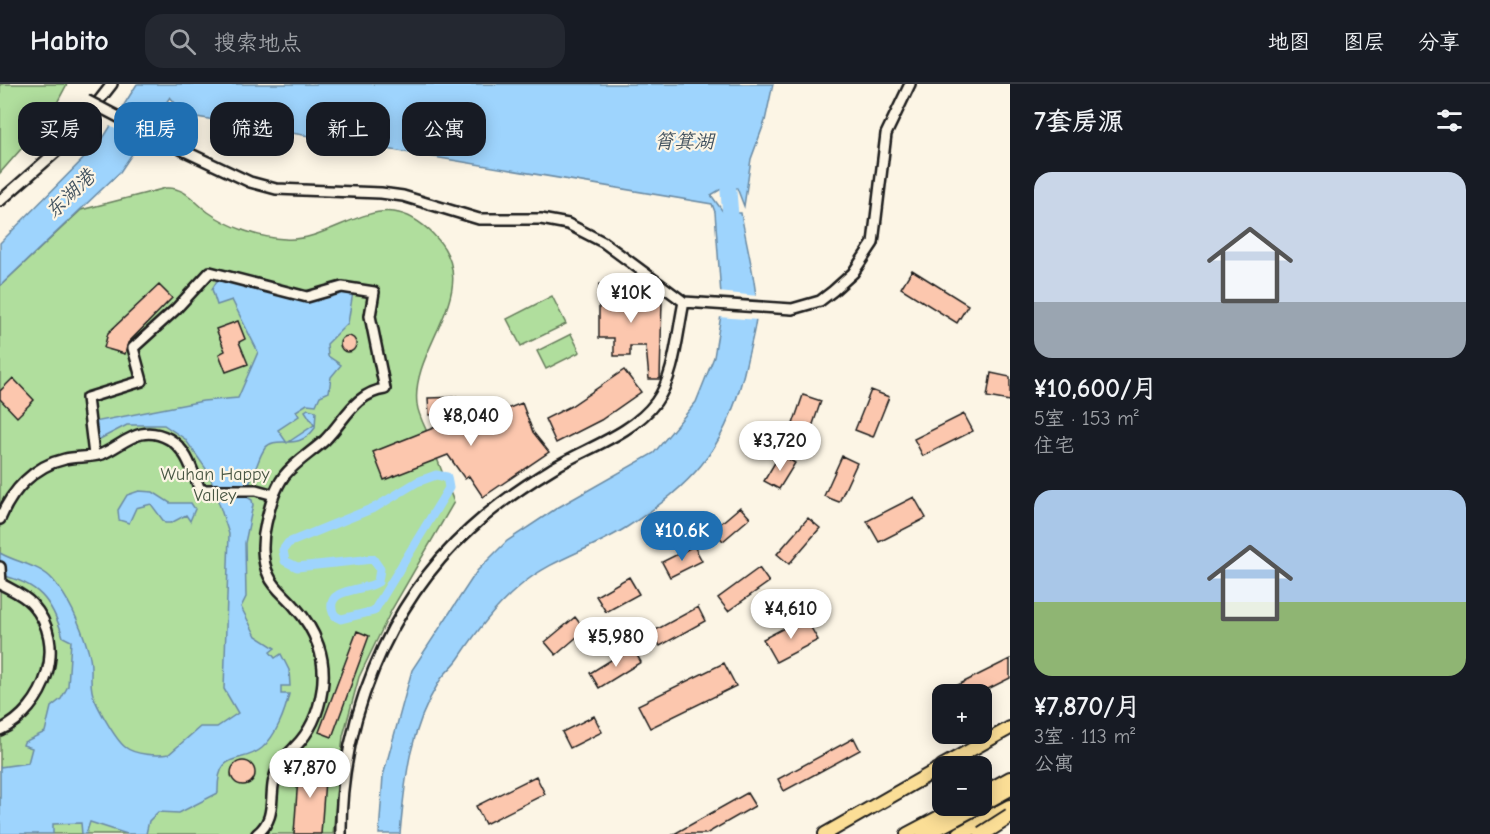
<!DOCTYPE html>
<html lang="zh">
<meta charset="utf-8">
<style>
:root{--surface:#171b24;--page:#242831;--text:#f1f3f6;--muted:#9ea1a6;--line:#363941;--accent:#1f6fb2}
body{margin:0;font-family:"Comic Neue","LXGW WenKai TC",sans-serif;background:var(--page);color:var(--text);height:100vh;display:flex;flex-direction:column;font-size:22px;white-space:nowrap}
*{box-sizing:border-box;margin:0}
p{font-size:20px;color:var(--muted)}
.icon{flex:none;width:33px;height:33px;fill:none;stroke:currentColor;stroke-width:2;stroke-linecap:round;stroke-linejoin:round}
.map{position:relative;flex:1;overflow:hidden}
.drawer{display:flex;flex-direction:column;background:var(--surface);width:480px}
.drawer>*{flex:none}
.guide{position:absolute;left:18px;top:18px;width:570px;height:54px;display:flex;gap:12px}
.fabs{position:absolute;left:932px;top:600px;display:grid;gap:12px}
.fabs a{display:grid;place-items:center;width:60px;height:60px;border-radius:12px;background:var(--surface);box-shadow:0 3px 15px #0003;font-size:30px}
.price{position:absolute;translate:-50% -51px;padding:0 14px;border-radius:21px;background:#fff;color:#222;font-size:20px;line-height:39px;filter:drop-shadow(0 2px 3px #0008)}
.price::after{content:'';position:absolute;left:50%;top:36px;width:18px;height:14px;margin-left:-9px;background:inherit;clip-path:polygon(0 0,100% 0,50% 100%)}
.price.selected{background:var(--accent);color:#fff}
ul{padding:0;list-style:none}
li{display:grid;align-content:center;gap:12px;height:318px;padding:0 24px}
li span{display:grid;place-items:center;height:186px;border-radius:18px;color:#555}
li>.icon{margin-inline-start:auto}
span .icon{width:108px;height:108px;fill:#fffc;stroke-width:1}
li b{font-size:26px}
h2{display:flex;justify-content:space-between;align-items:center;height:72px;padding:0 24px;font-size:26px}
.chip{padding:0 21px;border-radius:18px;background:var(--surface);box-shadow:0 3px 15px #0003;font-size:21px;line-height:54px}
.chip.selected{background:var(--accent);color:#fff}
header{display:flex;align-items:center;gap:36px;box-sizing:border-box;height:84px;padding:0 30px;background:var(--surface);border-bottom:2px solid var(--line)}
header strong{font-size:28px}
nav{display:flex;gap:33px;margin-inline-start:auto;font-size:21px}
.search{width:420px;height:54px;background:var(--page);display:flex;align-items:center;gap:15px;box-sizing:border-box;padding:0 21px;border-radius:18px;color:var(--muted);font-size:22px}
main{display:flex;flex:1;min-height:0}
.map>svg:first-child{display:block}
</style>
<header>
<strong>Habito</strong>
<div class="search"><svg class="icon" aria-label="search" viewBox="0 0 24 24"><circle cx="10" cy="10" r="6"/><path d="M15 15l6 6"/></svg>搜索地点</div>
<nav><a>地图</a><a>图层</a><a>分享</a></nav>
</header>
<main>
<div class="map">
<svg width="1010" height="750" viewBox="0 0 1010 750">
<rect width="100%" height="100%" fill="#fcf5e5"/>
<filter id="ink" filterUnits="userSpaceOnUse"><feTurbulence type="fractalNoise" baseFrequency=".0167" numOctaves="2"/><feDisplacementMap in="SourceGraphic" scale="12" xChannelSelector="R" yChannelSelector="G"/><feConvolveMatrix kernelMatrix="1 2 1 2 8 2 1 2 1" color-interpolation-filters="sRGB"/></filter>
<g filter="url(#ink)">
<path fill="#b0de9d" stroke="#667d5c" stroke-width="1.5" d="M0 0H67L50 32 0 89Z
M166 104C185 103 194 118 208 128 229 143 259 154 285 155 322 158 360 123 394 128 409 130 423 140 433 150 488 205 410 262 417 320 418 330 424 341 428 350 436 373 445 395 454 418L392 525 359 593 343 652 333 750H0V202L81 126Z
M552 212 566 240 521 262 507 235Z
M571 250 580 268 546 285 537 267Z"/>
<path fill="#9ed4fd" stroke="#6a8aa3" stroke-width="1.5" d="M137 0H773L765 37 751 75 744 122 737 104 728 101 711 111 724 129H741C746 159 755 191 757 223 757 239 751 260 747 276 729 359 698 398 627 443 593 465 551 475 520 502 495 523 477 547 459 574 453 583 444 589 439 598 409 647 405 695 400 750H379L383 692 412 586 477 487 507 457 557 424 654 369 696 318 714 273 722 225 715 128 712 120 185 31 170 13 120 88 0 202V159L102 56Z
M218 195C247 197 275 214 304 217 322 219 336 207 353 208L348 239 327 260 328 272 341 281 331 293 329 308 320 312 316 321 307 320 296 327 299 332 278 346 287 359 314 341 305 327 308 325 316 327 315 344C297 369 277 350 265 364 260 371 258 379 255 386 251 397 247 401 247 413L252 416 253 421 245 459 246 513 241 523 256 552 275 564 270 568 275 574 281 570 289 586 290 602H281V610H289C285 628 276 652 262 664 240 682 217 664 218 709L179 729 158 728 149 737 146 750H127L90 738 86 750H82L81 739 53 740V750H0V683L28 679 32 664 23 661 24 658 45 648 51 623 61 615 68 602 71 557 63 553C52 516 38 499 0 491V469C17 479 40 481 53 496 69 515 81 542 88 566 94 583 89 593 92 607 94 618 115 655 125 663 135 671 157 672 169 670L200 643H217L238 629 224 605 229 450 209 389 185 355 164 341H127L96 357 94 338 203 317 238 314 258 268 232 216 217 221 212 205Z
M139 407 153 408 170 419H191L195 425 190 437 186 431 171 439H165L151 420 136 424 129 439 119 436 118 426 127 411Z"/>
<path fill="#fcf5e5" d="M121 21 156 39 143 60 108 41Z
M718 208 758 212V236L718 233Z"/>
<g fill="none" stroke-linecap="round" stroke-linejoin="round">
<path stroke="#9ed4fd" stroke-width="9" d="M436 391 447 393 449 404 374 527 341 535C336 533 333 531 332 525 328 503 366 507 378 498L380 485 373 475 297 483 285 477 283 466 288 459 376 423 417 398Z"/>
<path stroke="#9ed4fd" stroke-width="16" d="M728 101 732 151"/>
</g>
<path fill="#fcc7ae" stroke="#1c1c1c" stroke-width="1.5" d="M912 186 968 221 957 239 901 204Z
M599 200 631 204V216H662L660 295H649L646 262H630V272H614V254H599Z
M159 201 172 214 128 259 125 270 104 264 108 249Z
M238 237 245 255 239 258 248 280 226 288 219 270 225 267 216 245Z
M340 260a8 8 0 1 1 16 0a8 8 0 1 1-16 0Z
M624 286 641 308 601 336 556 359 545 335 571 322Z
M991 289 1010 293V317L987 313Z
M13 294 34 316 17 333 0 315V307Z
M871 306 889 313 873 353 855 346Z
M803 311 821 317 811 346 793 340Z
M461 313 462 330 429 331 428 314Z
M496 319 499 328 522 319 533 348 549 368 483 413 469 392 465 395 448 371 384 396 373 368Z
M964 330 973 347 923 372 914 355Z
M780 370 795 379 779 405 764 397Z
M842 372 857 379 839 418 824 412Z
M914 413 926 434 879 458 867 437Z
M740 423 750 434 723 457 713 446Z
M808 434 820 444 789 480 777 470Z
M694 462 702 477 670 493 662 478Z
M759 484 769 498 728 527 718 514Z
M629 493 639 510 606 528 596 512Z
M698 523 705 537 660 562 652 548Z
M575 533 585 546 556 571 545 558Z
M805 533 818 556 776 578 763 555Z
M357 547 369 552 332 653 319 648Z
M632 563 641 578 599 604 590 589Z
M1010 575V594L978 610H940Z
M724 579 736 602 650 644 638 621Z
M594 632 602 648 570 664 562 648Z
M854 654 860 666 784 707 778 695Z
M231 689a12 12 0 1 1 24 0a12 12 0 1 1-24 0Z
M299 679 326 682 321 750H294Z
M536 692 545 710 485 740 476 722Z
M747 709 755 722 706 750H674Z"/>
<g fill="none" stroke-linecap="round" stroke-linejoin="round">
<defs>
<path id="minor" d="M174 62 250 98 276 105 381 109 403 112 479 135H541L568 140 603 158 684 218 792 225 820 217 833 207 853 189 873 159 886 50 910 0
M0 117 66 59 112 0
M94 371 87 314 142 297 133 264 176 225 210 188 307 213 342 203 374 208 370 232 385 305C355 309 345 336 325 356 312 368 295 378 284 392 274 406 270 422 266 439 262 455 261 476 269 492 274 504 287 513 295 523 316 546 327 575 322 606 319 627 310 648 295 663 289 670 282 675 278 684 266 707 280 732 257 750
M0 435C12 406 34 382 65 375 77 372 91 374 102 370 125 360 140 339 169 355 187 365 193 389 200 406H256L274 411
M0 483 1 500C12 506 24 511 32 520 69 560 45 625 0 646
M341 750C340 640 387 520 470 445 494 423 522 403 550 386 583 365 632 351 656 318 675 292 677 250 684 218"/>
<path id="major" d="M942 682 1010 644
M981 710 1010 694
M825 750 942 683
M907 750 960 722"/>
<path id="highway" d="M981 720 1010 704
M925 750 978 722
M960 750 1010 723"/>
</defs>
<use href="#minor" stroke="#1c1c1c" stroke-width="14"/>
<use href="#major" stroke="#1c1c1c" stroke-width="16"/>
<use href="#highway" stroke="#1c1c1c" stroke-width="18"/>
<use href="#minor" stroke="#fcf5e5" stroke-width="9"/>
<use href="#major" stroke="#fbde96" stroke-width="12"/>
<use href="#highway" stroke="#fbde96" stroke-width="14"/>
<defs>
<path id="minor-bridge" d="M86 16 174 62"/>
<path id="highway-bridge" d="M982 750 1010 732"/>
</defs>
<use href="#minor-bridge" stroke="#1c1c1c" stroke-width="14" stroke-linecap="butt"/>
<use href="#highway-bridge" stroke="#1c1c1c" stroke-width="18" stroke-linecap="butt"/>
<use href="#minor-bridge" stroke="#fcf5e5" stroke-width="9"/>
<use href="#highway-bridge" stroke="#fbde96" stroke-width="14"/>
</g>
</g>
<g text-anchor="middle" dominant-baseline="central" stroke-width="4.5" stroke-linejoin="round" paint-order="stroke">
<g font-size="18" fill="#485643" stroke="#fcf5e5">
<text x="215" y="390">Wuhan Happy<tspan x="215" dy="21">Valley</tspan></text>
</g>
<g font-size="20" font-style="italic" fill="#435360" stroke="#fcf5e5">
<text x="684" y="57">筲箕湖</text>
<text transform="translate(70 110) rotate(-44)">东湖港</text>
</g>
</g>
</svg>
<div class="fabs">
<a>+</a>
<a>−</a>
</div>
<b class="price" style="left:631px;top:240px">¥10K</b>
<b class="price" style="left:471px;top:363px">¥8,040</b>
<b class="price" style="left:780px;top:388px">¥3,720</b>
<b class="price selected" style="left:682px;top:478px">¥10.6K</b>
<b class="price" style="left:791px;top:556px">¥4,610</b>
<b class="price" style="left:616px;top:584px">¥5,980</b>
<b class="price" style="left:310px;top:715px">¥7,870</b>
<div class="guide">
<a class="chip">买房</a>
<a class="chip selected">租房</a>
<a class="chip">筛选</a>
<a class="chip">新上</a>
<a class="chip">公寓</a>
</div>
</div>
<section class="drawer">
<h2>7套房源<svg class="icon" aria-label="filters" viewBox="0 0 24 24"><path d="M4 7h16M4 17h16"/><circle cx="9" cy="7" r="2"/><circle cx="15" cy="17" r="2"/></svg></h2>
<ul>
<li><span style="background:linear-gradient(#c9d6e8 70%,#9aa5b1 0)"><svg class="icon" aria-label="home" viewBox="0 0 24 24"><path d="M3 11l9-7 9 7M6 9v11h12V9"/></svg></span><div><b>¥10,600/月</b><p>5室 · 153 m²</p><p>住宅</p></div></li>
<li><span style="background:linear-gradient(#a9c7e8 60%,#8fb573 0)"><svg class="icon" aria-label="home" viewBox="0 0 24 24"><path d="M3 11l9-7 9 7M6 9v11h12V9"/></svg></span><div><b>¥7,870/月</b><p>3室 · 113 m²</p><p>公寓</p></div></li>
</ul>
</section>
</main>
